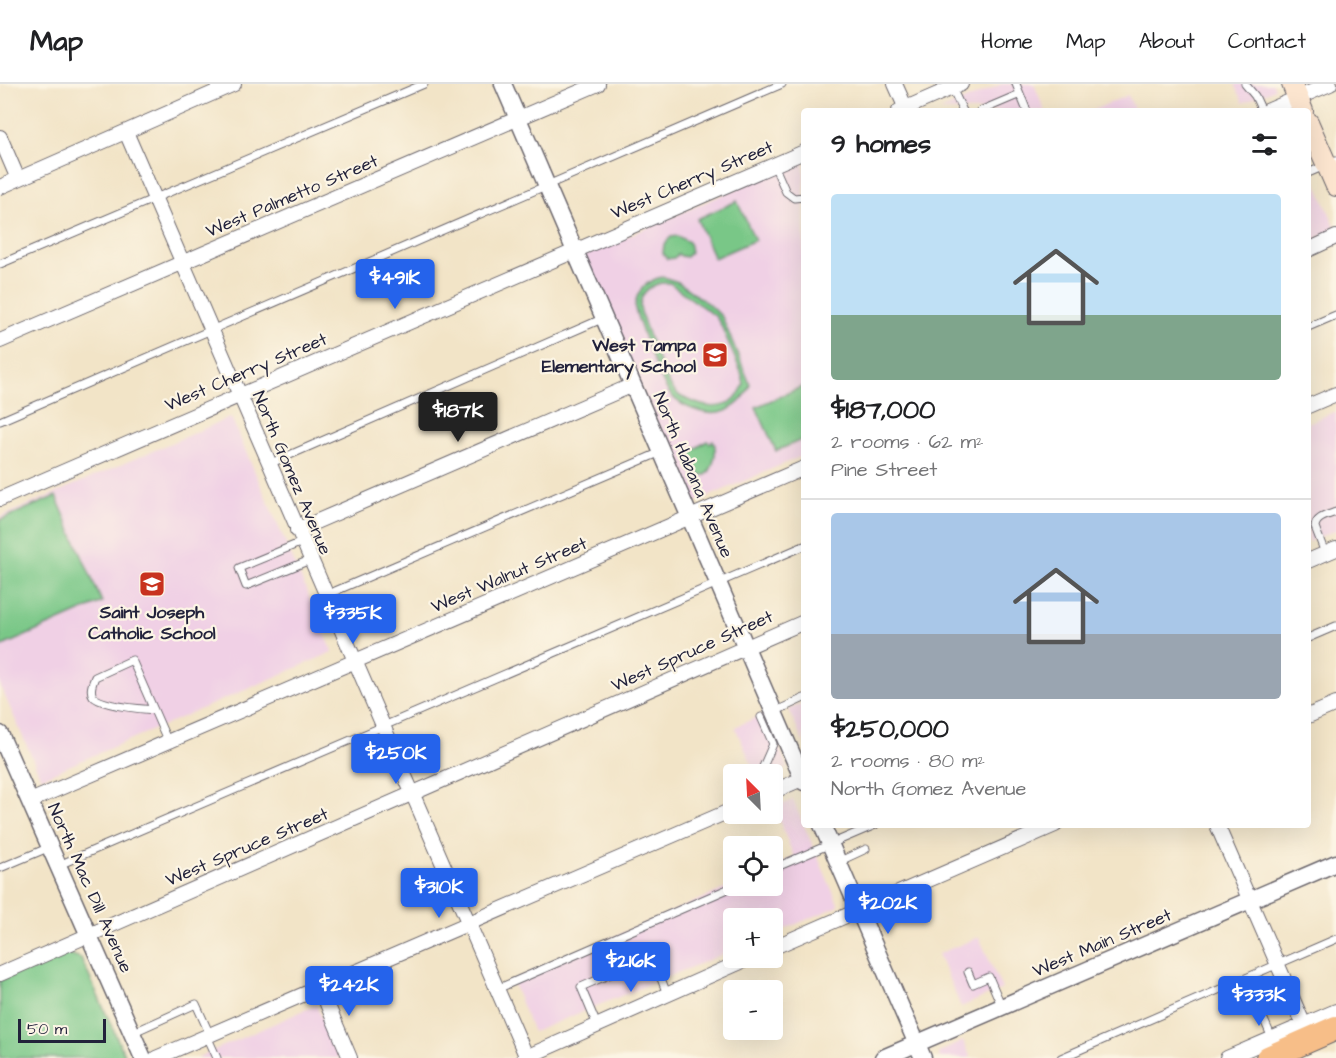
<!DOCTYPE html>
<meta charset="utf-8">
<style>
:root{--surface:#fff;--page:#f6f6f6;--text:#202124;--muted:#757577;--line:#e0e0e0;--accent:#2563eb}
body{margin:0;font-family:"Architects Daughter",sans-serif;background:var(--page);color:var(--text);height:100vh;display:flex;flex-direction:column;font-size:22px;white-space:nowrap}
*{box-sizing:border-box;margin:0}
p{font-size:20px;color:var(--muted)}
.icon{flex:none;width:33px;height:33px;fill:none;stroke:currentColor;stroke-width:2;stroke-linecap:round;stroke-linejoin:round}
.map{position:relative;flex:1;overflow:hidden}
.details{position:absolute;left:801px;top:24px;width:510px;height:720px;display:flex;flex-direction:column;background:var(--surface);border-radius:6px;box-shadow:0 6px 24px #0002}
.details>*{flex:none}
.needle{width:39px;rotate:336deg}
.tools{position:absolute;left:723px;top:680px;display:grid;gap:12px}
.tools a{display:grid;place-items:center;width:60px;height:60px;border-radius:6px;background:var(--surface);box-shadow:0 6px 24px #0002;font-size:30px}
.scale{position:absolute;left:18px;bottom:15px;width:88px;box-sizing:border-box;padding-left:6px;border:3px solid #22223b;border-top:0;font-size:16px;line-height:21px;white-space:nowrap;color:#22223b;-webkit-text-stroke:4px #fcf5e5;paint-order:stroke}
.price{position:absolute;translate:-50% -51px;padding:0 14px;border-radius:6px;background:var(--accent);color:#fff;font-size:20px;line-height:39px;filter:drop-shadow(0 2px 3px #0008)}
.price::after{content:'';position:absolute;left:50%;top:36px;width:18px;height:14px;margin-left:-9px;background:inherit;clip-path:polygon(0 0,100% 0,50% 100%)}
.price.on{background:#222;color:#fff}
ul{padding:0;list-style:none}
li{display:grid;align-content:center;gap:12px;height:318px;padding:0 30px}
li+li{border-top:2px solid var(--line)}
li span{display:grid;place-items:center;height:186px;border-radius:6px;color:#555}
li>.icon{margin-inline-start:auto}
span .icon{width:108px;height:108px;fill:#fffc;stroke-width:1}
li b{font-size:26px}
h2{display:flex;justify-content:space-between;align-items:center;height:72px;padding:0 30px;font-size:26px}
header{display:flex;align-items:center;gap:36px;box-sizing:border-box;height:84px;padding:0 30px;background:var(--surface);border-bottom:2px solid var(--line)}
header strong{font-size:28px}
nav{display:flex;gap:33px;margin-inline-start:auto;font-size:21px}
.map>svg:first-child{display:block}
</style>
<header>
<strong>Map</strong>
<nav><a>Home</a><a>Map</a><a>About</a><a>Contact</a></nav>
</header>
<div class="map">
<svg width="1336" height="974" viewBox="0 0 1336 974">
<rect width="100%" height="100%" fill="#fcf5e5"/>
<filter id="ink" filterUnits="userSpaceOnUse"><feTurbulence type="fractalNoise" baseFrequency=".0167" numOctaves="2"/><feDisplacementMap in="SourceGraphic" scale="12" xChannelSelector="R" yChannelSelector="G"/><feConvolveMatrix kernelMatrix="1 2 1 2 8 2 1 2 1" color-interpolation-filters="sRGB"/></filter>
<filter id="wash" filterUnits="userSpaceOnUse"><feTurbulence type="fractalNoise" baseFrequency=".008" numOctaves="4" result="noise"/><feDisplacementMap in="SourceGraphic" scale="24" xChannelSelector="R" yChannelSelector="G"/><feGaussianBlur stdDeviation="1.35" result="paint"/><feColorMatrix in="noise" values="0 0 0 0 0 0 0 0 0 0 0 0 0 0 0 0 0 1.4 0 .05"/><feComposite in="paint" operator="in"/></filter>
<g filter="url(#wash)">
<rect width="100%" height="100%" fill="#f2e4c7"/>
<path fill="#f0d0e5" d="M1002 0H1034L1045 27H940Z
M1235 0H1273L1275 5 1243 19Z
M1128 11 1135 27H1091Z
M804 75V371L691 420 583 172Z
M1312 89 1335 142 1329 149 1308 158V91Z
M1336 327V446L1308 458V339Z
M231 333 333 568 41 694 0 601V433Z
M804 619V660L789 625Z
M764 630 788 684 773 691 756 690 735 643Z
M793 716 839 822 773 850 772 834H734L733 866 533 948 512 897 734 801H772L773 783 794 773 774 724Z
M979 853 1002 905 961 923 938 870Z
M316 921 339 974H196Z
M963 957 971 974H940L938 969Z"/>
<path fill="#79c787" stroke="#4e7461" stroke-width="1.5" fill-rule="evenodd" d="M737 117 755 156 714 174 697 135Z
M677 152 689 158 691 168 686 173 681 172 678 170 674 174 667 175 663 169 664 160 671 153Z
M663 193 678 198 712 223 722 233 750 300C747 312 738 321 726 327 710 334 682 324 671 311 660 298 640 243 635 225 635 208 646 196 663 193ZM661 199H670L675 203 715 232 720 239 741 288 744 300C734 325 713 327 691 317 683 314 676 311 672 304 663 291 642 238 640 222 641 209 649 202 661 199Z
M804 302V355L776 367 756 323Z
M713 356C718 365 714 384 706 391H699L690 380V368L707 357 710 359Z
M56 412 102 518 0 563V436Z
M67 869 81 874 126 974H0V896L54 872Z"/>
</g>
<g filter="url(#ink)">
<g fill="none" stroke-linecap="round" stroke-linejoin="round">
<defs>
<path id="service" d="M1016 0 1027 27
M1245 0 1255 12 1262 27
M952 4 963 27
M980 27 1020 10
M774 81 786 108 794 114 804 113
M1308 89 1336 77
M0 180 424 0
M1308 243 1336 231
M0 337 782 0
M269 380 604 234
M302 458 239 484 246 502 310 476
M1325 469 1315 443C1316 433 1328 431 1336 428
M326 511 661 368
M1308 554 1336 542
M154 626C142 625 100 622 93 612 89 606 93 598 95 593L132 576 168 658
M774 628 804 614
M761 633 773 660 762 685 764 690
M838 778 866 765
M59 781 804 462
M0 784 50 763
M772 785 875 741
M968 888 973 900 989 893 1002 923
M1247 897 1272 954
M497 905 737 801
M597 941 581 903 636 879C659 879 660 893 667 910
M132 949 196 920 210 951
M207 952 217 974
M1061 974 1336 855"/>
<path id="minor" d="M895 0 907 27
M899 27 961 0
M1267 27 1330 0
M126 48 527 974
M0 53 18 95
M0 103 234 0
M1308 166 1336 153
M0 257 598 0
M1308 322 1336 310
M0 415 804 68
M297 446 633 301
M1308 477 1336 465
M1308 632 1336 620
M772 708 804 694
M30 717 804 384
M1217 741 1304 941
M772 864 1055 741
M0 890 804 538
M320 903 350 974
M156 974 734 725
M524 974 752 873
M1227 974 1336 927"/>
<path id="tertiary" d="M503 0 804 698
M0 650 143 974
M822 741 923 974
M883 974 1336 779"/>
<path id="secondary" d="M1292 0 1303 27
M1308 38 1336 102"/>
<path id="motorway" d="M1268 974 1336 944"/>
</defs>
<use href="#service" stroke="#6b666c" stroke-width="9"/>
<use href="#minor" stroke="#6b666c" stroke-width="16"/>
<use href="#tertiary" stroke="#6b666c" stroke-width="19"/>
<use href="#secondary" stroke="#6b666c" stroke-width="22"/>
<use href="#motorway" stroke="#6b666c" stroke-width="26"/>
<use href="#service" stroke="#fff" stroke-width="7"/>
<use href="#minor" stroke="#fff" stroke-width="14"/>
<use href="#tertiary" stroke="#fff" stroke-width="16"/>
<use href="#secondary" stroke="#fce5cf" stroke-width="20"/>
<use href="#motorway" stroke="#f7be88" stroke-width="24"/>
</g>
</g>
<defs>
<symbol id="school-square" viewBox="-11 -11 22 22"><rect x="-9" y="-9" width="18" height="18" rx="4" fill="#c8321e" stroke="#fcf5e5"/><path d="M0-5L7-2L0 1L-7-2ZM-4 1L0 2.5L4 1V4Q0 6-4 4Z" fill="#fff"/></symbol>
</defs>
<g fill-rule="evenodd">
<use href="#school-square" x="700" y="256" width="30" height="30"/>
<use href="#school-square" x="137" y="485" width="30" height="30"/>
</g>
<g text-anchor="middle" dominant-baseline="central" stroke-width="4.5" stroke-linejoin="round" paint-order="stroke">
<g font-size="18" fill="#22223b" stroke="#fcf5e5">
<text transform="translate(692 96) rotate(-23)">West Cherry Street</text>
<text transform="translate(292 112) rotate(-23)">West Palmetto Street</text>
<text transform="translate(246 288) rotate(-23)">West Cherry Street</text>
<text transform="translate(292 389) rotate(67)">North Gomez Avenue</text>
<text transform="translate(693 391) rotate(67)">North Habana Avenue</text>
<text transform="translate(509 491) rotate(-23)">West Walnut Street</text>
<text transform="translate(692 567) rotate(-24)">West Spruce Street</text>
<text transform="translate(247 763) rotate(-23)">West Spruce Street</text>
<text transform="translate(90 804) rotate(66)">North Mac Dill Avenue</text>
<text transform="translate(1102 859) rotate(-23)">West Main Street</text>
</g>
<g font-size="18" font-weight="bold" fill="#22223b" stroke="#fcf5e5" text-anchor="end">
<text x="696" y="261">West Tampa<tspan x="696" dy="21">Elementary School</tspan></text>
<text x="152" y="528" text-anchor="middle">Saint Joseph<tspan x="152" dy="21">Catholic School</tspan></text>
</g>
</g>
</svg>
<div class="tools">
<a><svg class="needle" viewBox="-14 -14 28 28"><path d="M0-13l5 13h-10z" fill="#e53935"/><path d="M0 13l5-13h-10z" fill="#757577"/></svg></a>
<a><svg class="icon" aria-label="locate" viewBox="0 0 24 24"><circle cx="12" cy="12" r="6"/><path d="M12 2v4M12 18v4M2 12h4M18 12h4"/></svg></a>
<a>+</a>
<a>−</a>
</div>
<div class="scale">50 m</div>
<b class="price" style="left:395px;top:226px">$491K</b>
<b class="price on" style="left:458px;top:359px">$187K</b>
<b class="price" style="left:353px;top:561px">$335K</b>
<b class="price" style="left:396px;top:701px">$250K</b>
<b class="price" style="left:439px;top:835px">$310K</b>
<b class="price" style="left:888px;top:851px">$202K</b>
<b class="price" style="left:631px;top:909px">$216K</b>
<b class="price" style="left:349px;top:933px">$242K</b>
<b class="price" style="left:1259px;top:943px">$333K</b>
<section class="details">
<h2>9 homes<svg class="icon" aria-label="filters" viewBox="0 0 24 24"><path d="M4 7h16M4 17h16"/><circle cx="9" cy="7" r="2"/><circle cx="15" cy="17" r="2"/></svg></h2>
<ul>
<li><span style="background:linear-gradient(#bfe0f5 65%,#7fa58c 0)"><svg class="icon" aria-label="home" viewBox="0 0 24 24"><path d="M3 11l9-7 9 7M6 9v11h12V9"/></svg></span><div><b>$187,000</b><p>2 rooms · 62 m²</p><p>Pine Street</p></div></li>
<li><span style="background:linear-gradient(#a9c7e8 65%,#9aa5b1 0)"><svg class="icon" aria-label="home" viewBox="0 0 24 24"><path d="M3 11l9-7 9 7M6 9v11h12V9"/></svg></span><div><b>$250,000</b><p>2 rooms · 80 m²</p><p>North Gomez Avenue</p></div></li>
</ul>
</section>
</div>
